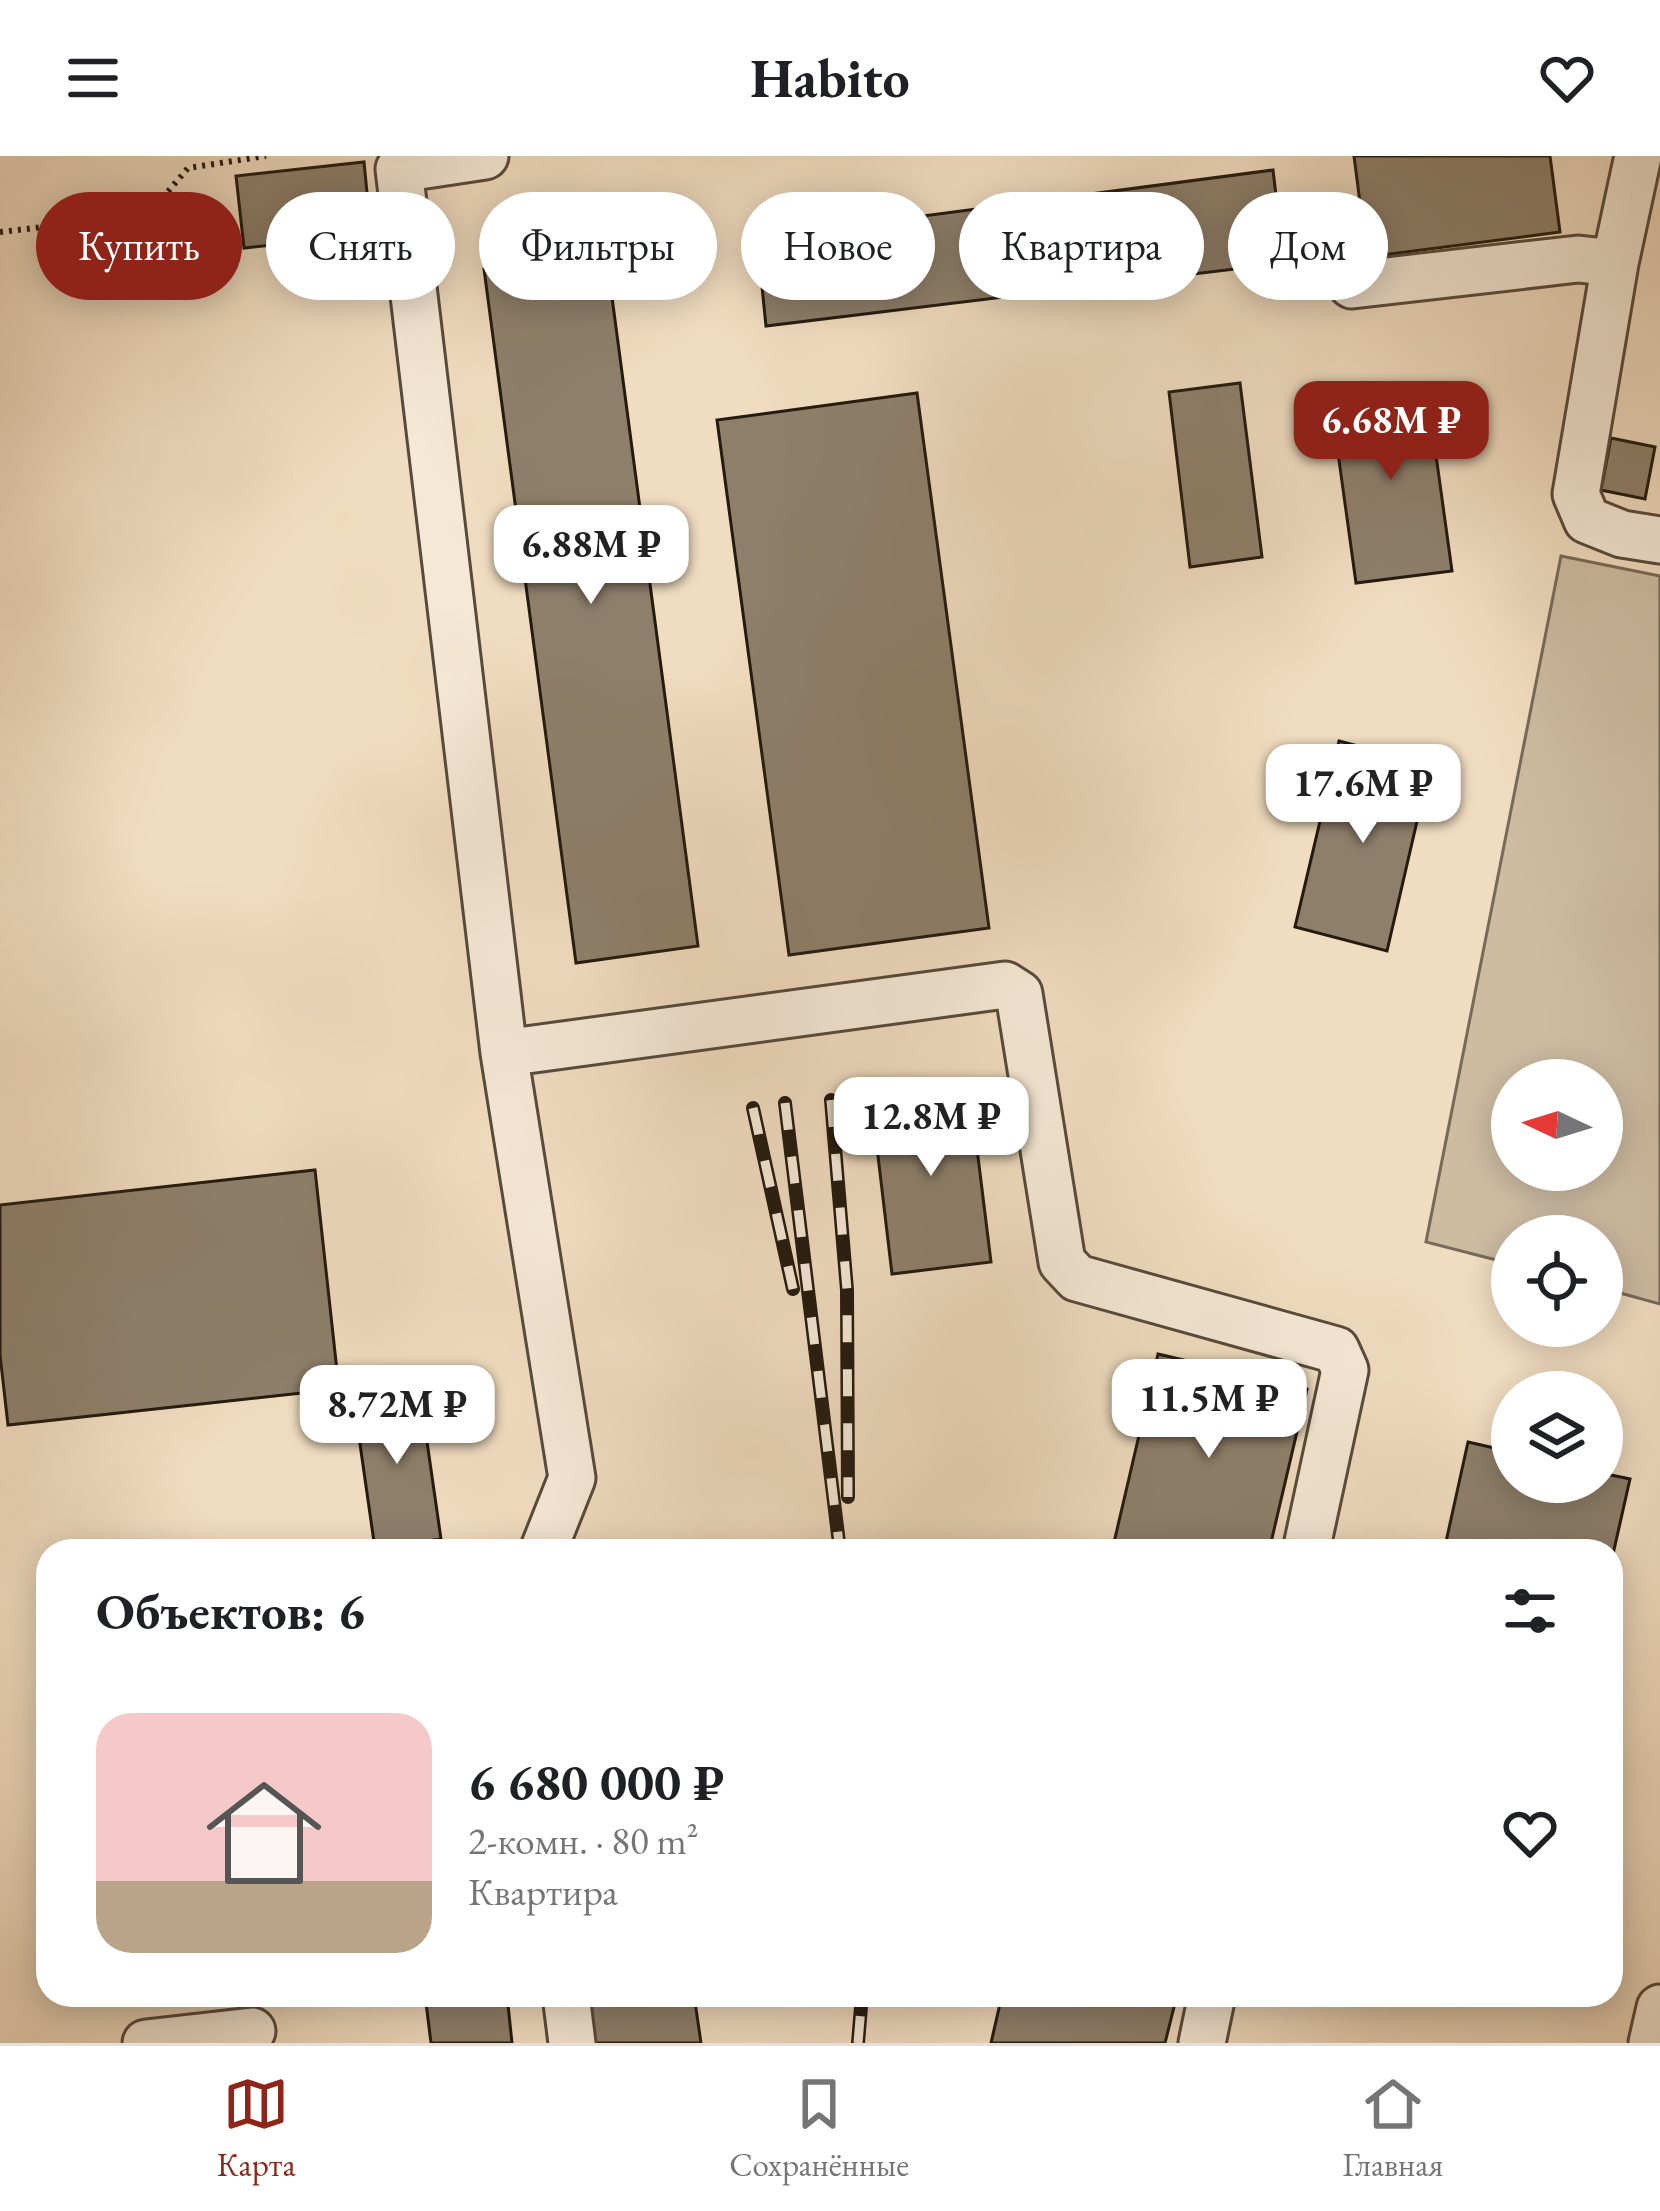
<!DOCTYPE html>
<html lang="ru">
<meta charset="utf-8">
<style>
:root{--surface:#fff;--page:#f6f6f6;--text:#202124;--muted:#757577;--line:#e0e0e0;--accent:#8f2418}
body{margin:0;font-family:"EB Garamond",serif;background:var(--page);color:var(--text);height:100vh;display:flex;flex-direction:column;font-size:45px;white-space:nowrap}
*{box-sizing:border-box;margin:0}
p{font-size:39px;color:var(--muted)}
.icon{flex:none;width:66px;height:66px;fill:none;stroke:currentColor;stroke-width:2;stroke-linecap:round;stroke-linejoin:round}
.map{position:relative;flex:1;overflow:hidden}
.sheet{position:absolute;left:36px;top:1383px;width:1587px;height:468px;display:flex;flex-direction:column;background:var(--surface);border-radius:36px;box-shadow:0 6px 30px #0003}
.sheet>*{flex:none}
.banner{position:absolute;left:36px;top:36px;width:1590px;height:108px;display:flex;gap:24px}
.needle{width:78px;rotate:274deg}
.buttons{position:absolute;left:1491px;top:903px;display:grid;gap:24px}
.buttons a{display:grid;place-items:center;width:132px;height:132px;border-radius:50%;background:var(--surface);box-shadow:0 6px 30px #0003;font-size:60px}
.price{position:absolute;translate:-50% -102px;padding:0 27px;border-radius:24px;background:#fff;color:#222;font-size:39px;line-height:78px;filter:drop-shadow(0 3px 6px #0008)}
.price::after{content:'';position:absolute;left:50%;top:72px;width:36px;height:27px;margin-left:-18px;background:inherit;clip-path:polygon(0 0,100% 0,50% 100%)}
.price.on{background:var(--accent);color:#fff}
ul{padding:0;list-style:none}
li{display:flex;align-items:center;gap:36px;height:300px;padding:0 60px}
li span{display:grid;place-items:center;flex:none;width:336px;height:240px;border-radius:36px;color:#555}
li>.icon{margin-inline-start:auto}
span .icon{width:144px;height:144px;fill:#fffc;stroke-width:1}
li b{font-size:51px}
h2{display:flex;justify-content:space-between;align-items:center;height:144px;padding:0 60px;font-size:51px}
.tag{padding:0 42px;border-radius:54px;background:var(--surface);box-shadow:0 6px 30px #0003;font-size:42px;line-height:108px}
.tag.on{background:var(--accent);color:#fff}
header{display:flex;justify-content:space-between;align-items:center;height:156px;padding:0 60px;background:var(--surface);font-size:54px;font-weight:700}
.menu{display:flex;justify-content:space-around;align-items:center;height:168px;border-top:3px solid var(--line);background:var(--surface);font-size:33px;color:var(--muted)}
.menu a{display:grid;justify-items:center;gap:6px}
.menu .on{color:var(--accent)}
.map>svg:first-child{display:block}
</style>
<header><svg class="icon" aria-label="menu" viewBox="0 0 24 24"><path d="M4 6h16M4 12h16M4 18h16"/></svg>Habito<svg class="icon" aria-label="heart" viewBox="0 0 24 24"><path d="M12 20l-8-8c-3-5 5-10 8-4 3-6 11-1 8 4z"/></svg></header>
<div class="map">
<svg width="1660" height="1887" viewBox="0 0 1660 1887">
<rect width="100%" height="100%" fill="#f0dcc0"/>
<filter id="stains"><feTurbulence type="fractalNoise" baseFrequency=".00167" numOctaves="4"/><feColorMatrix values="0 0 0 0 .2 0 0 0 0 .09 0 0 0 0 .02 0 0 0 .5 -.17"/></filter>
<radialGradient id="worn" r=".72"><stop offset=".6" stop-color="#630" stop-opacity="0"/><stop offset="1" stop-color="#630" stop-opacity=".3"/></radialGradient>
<path fill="#cdbba2" stroke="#786a58" stroke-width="3" fill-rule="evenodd" d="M1561 400 1660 420V1148L1602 1132V1080H1512V1108L1426 1086ZM1512 924H1602V1014H1512Z"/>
<path fill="#8e7f6b" stroke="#241a0e" stroke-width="3" d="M1354 0H1550L1560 76 1367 101Z
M364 6 371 78 244 92 236 20Z
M1273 14 1284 107 766 170 757 82Z
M606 96 698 790 576 807 484 113Z
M1240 227 1262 401 1190 411 1169 236Z
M1426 227 1452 415 1356 427 1330 239Z
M917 237 989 772 789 799 717 264Z
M1611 282 1655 291 1645 343 1601 334Z
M1339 585 1430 609 1387 795 1295 771Z
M969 928 991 1106 892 1118 871 941Z
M315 1014 339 1233 8 1269 0 1199V1049Z
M1158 1198 1307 1233 1269 1395H1112Z
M419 1230 441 1383 375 1393 353 1239Z
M1468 1286 1512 1296V1326H1602V1317L1630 1323 1611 1407V1395H1444Z
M425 1839H507L512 1887H431Z
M584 1839H694L701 1887H591Z
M1002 1839H1177L1165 1887H991Z"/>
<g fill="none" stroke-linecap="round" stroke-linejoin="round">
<defs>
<path id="minor" d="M485 0 399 13 504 897 572 1322 543 1395
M1638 0 1615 107 1576 338 1587 364 1622 378 1660 384
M1352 129 1578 103 1615 107
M504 897 1005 829 1019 838 1062 1106 1077 1122 1336 1194 1345 1214 1306 1395
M566 1839 572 1887
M146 1887 252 1875
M1202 1887 1212 1839
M1652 1887 1660 1852"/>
</defs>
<use href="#minor" stroke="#574a3a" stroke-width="51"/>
<path stroke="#241a0e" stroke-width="6" stroke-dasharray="3 6" stroke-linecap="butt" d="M0 76 148 59 188 12 266 0"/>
<use href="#minor" stroke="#f5e8d6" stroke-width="45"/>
<defs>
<path id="rail" d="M831 944 847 1134 848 1341
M785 947 840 1395
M753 952 793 1133
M858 1887 862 1839"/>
</defs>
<use href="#rail" stroke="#241a0e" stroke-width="14"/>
<use href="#rail" stroke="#f5e8d6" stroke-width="9" stroke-dasharray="27" stroke-linecap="butt"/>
</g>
<rect width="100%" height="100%" filter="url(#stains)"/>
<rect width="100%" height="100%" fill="url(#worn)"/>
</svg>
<div class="buttons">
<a><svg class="needle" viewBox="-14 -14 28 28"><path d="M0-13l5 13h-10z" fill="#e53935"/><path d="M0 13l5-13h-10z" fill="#757577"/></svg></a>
<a><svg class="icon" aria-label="locate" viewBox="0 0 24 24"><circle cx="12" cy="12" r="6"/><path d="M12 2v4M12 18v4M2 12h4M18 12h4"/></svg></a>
<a><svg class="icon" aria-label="layers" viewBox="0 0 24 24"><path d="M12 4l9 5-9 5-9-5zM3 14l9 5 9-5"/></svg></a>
</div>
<b class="price on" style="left:1391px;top:327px">6.68M ₽</b>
<b class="price" style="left:591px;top:451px">6.88M ₽</b>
<b class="price" style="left:1363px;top:690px">17.6M ₽</b>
<b class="price" style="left:931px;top:1023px">12.8M ₽</b>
<b class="price" style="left:1209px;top:1305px">11.5M ₽</b>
<b class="price" style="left:397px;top:1311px">8.72M ₽</b>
<div class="banner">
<a class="tag on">Купить</a>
<a class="tag">Снять</a>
<a class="tag">Фильтры</a>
<a class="tag">Новое</a>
<a class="tag">Квартира</a>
<a class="tag">Дом</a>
</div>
<section class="sheet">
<h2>Объектов: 6<svg class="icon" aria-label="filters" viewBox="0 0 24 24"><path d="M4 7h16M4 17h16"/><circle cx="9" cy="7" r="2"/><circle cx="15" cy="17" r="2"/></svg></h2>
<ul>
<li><span style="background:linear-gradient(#f6c9c9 70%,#b9a48a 0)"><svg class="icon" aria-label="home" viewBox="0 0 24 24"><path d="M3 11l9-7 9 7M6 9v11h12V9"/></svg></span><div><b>6 680 000 ₽</b><p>2-комн. · 80 m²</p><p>Квартира</p></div><svg class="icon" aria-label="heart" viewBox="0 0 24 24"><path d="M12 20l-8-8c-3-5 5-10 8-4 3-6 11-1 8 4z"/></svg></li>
</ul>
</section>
</div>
<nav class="menu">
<a class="on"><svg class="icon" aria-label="map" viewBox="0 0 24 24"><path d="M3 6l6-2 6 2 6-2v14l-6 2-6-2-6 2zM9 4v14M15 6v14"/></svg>Карта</a>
<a><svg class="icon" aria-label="saved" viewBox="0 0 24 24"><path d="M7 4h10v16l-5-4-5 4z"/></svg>Сохранённые</a>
<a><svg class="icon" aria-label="home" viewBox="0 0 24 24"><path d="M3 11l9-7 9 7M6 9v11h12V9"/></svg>Главная</a>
</nav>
